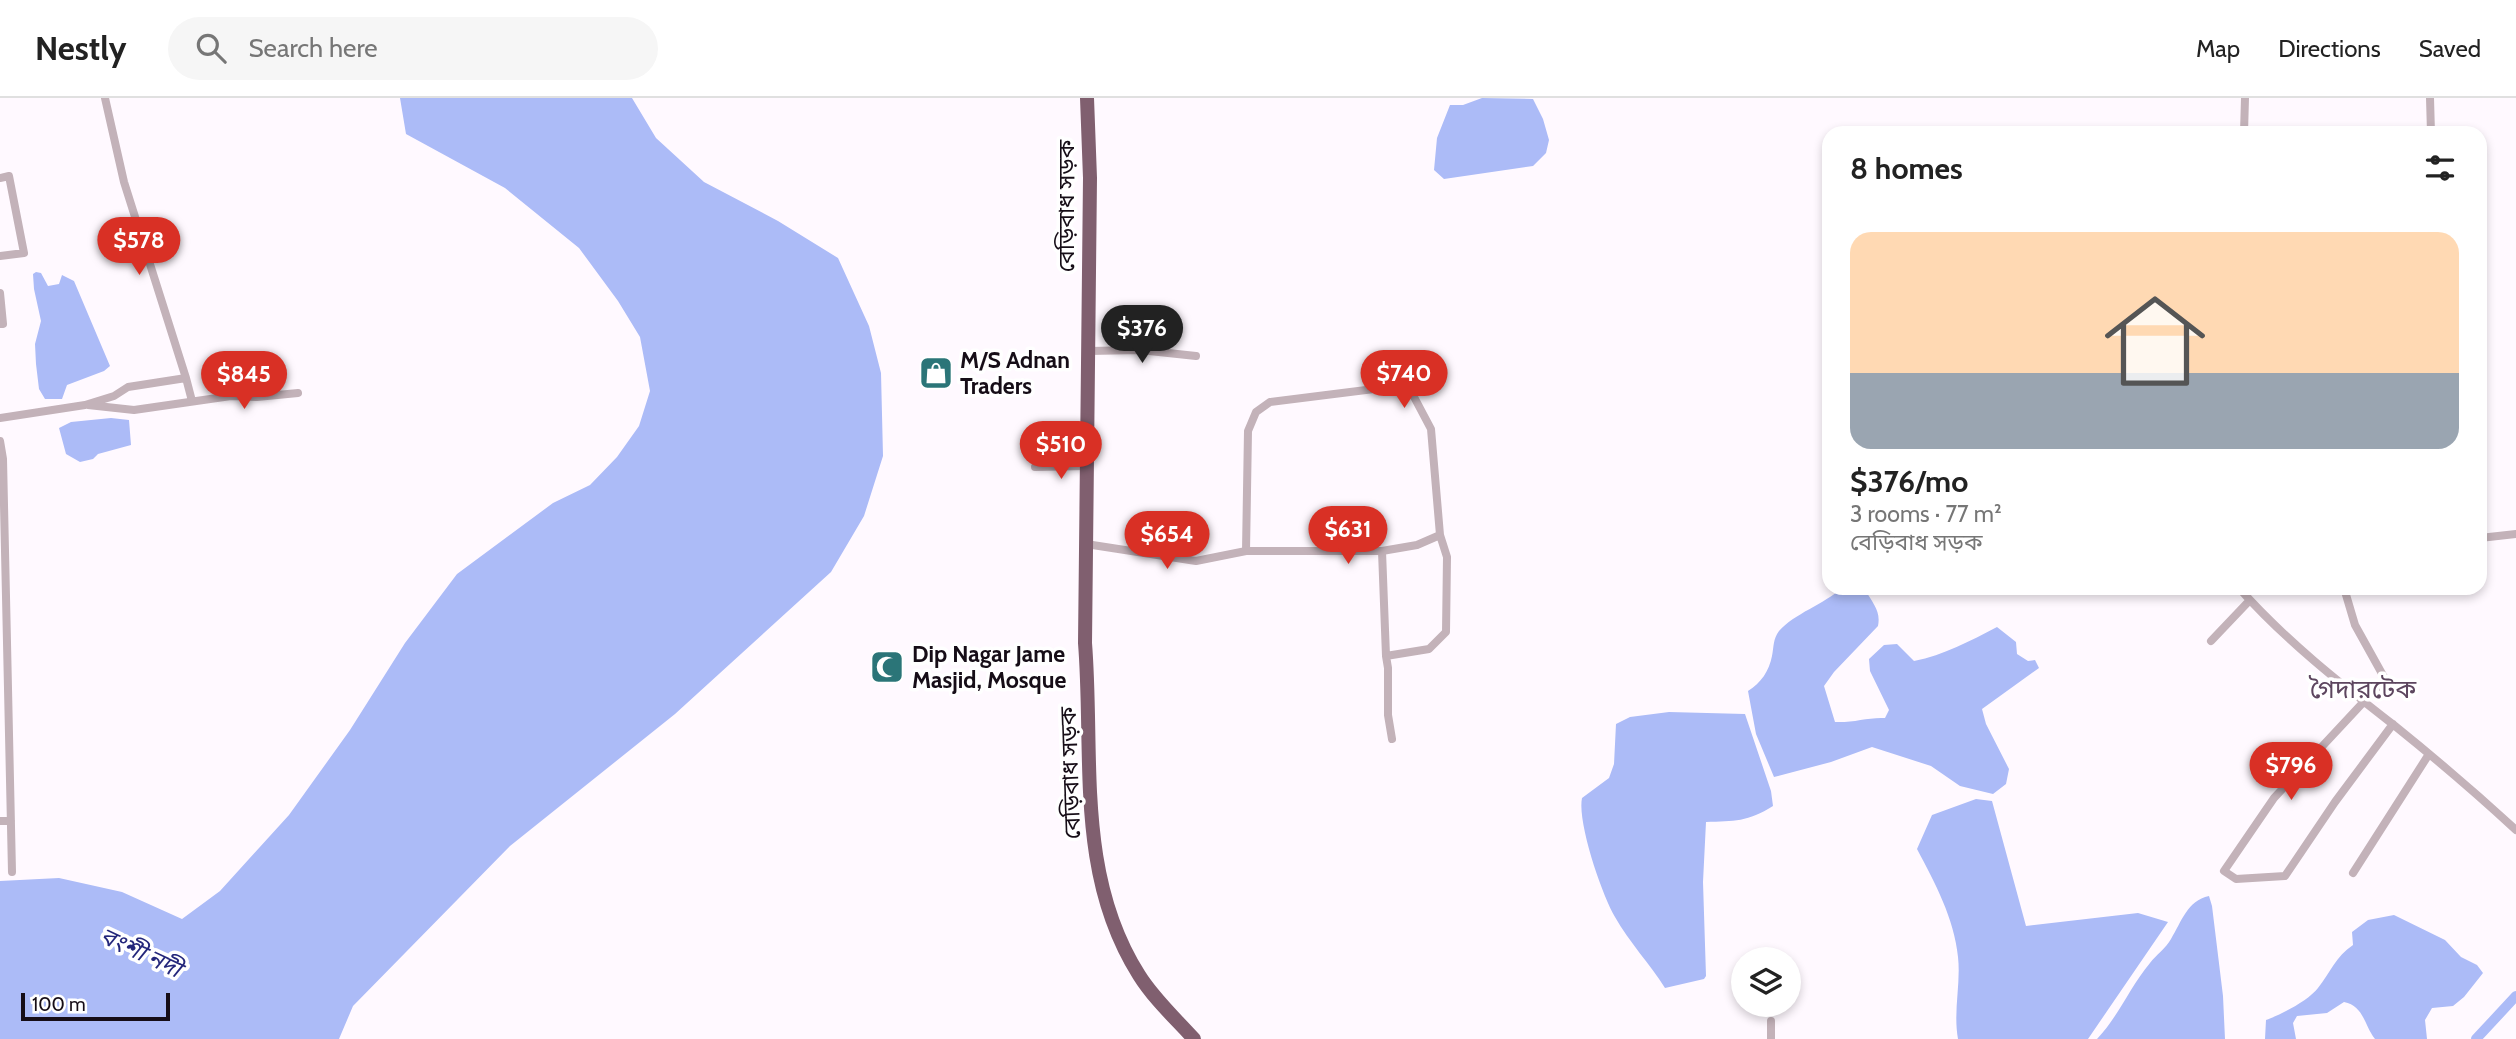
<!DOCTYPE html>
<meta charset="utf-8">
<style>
:root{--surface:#fff;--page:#f6f6f6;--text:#222;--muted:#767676;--line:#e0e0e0;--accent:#d93025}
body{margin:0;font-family:Cabin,"Noto Sans Bengali",sans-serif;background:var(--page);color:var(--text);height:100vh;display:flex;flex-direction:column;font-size:26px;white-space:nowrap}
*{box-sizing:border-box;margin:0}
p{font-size:23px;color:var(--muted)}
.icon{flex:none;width:38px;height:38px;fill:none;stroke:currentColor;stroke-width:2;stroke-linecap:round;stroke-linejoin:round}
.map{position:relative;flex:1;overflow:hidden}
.side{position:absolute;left:1822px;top:28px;width:665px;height:469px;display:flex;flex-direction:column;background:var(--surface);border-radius:21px;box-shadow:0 4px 10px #0003}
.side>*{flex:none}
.buttons{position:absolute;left:1731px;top:849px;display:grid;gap:14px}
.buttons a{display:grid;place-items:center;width:70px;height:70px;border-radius:50%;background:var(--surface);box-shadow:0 4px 10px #0003;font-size:35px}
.scale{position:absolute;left:21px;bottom:18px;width:149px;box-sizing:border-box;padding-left:7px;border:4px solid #160d17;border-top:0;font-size:19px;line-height:24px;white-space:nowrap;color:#160d17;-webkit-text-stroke:5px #fff;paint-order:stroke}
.price{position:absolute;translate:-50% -60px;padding:0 16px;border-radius:24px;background:var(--accent);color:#fff;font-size:23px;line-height:46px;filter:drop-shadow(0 2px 4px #0008)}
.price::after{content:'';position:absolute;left:50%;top:42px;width:21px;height:16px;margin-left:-10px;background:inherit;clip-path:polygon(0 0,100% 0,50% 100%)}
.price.on{background:#222;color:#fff}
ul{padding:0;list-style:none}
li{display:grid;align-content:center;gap:14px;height:371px;padding:0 28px}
li span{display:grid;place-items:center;height:217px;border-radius:21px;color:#555}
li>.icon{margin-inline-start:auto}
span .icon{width:126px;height:126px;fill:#fffc;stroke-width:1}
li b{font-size:30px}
h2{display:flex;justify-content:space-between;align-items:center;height:84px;padding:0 28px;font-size:30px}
header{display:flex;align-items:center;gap:42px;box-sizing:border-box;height:98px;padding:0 35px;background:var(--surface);border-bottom:2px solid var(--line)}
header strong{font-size:33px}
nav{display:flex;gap:38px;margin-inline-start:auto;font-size:24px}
.search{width:490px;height:63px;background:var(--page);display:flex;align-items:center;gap:18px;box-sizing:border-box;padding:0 24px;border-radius:38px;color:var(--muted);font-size:26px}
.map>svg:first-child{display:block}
</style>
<header>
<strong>Nestly</strong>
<div class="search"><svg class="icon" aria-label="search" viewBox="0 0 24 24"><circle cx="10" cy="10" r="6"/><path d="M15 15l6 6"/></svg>Search here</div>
<nav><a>Map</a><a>Directions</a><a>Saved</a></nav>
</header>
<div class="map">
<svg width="2516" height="941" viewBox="0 0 2516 941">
<rect width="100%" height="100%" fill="#fff9ff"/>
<path fill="#acbbf7" d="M400 0H632L656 40 704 84 778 123 838 160 869 228 881 275 883 358 864 418 831 474 675 616 510 748 353 908 339 941H0V783L59 780 122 794 182 821 220 793 289 717 350 632 405 545 457 476 553 405 590 387 617 359 639 328 650 293 640 239 618 203 579 150 505 90 406 36Z
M1482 0 1533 1 1543 21 1549 42 1546 55 1533 68 1444 81 1434 72 1437 40 1450 7H1463Z
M36 174 41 175 48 188 59 186 62 177 74 183 110 268 104 273 67 287 62 301H45L39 291 36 266 35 246 41 223 34 191 33 176Z
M111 320 129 322 131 347 98 356 93 361 80 364 66 356 59 330 71 324Z
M1842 490H1872L1866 493C1873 506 1881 513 1878 528L1834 574 1824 588 1835 624C1853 625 1868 619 1885 620L1889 612 1870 573 1869 561 1884 547 1897 546 1914 563C1944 557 1970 543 1997 529L2016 544 2017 556 2028 563 2035 562 2039 570 1982 611 1986 626 2009 671 2006 686 1993 696 1960 688 1931 668 1872 649 1831 664 1774 679 1756 636 1748 593C1761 585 1769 573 1772 558 1774 548 1773 541 1779 533 1794 516 1824 506 1842 490Z
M1669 614 1745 616 1771 693 1773 708C1748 724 1734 723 1706 724L1703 784 1706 878 1704 881 1665 890C1650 866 1629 844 1615 819 1602 797 1577 724 1582 700L1609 680 1614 666 1616 626 1630 619Z
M1976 701 1992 703 2026 828 2138 815 2168 824 2088 941H1958C1953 913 1961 886 1958 859 1954 820 1935 785 1917 751L1932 717Z
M2209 798 2212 808 2223 898 2225 941H2097C2118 919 2130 889 2150 865 2156 857 2166 850 2171 841 2182 823 2187 803 2209 798Z
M2394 817 2445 842 2461 859 2477 867 2483 875 2464 899 2453 908 2432 910 2425 922 2427 941H2375C2364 927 2364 908 2344 904L2327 915 2297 918 2293 925 2296 941H2265L2266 922C2280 917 2308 903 2318 890 2330 875 2336 858 2353 847L2352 834 2368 822Z"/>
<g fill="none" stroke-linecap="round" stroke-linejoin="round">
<path stroke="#acbbf7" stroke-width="10" d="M2476 941 2516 898"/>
<path stroke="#c3b2b9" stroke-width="8" d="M2430 0 2431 35
M2244 35 2245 0
M0 80 9 78 24 155 0 158
M0 195 3 226H0
M1089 253 1140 252 1196 258
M186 280 192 303
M88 307 134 312 231 298 257 299 298 295
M0 320 85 307 114 298 128 289 186 280 124 84 105 0
M0 343 3 361 12 774
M1035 369 1086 368
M2480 440 2516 436
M1086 446 1196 463 1246 453H1382L1417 447 1440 437
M1246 453 1248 333 1256 314 1270 304 1382 290H1398L1413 297 1431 331 1440 437 1447 459 1446 534 1429 551 1386 558
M1382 453 1386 558 1388 570V617L1392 641
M2239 490C2285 542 2341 586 2395 628 2436 661 2477 696 2516 732
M2344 490 2355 527 2385 581 2274 700 2224 773 2236 781 2285 778 2335 704 2393 626
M2211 543 2250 502
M0 723H11
M2353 775 2429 656
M1771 923V941"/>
<path stroke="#805f6f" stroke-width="14" d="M1087 0 1090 80 1085 545C1094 658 1075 776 1139 877 1154 901 1175 920 1194 941"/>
</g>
<defs>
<symbol id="shop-square" viewBox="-11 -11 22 22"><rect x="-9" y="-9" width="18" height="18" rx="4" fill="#2b7578" stroke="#fff"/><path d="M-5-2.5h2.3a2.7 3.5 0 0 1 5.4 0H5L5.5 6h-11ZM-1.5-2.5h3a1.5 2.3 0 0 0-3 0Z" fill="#fff"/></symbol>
<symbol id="mosque-square" viewBox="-11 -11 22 22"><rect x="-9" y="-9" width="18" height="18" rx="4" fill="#2b7578" stroke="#fff"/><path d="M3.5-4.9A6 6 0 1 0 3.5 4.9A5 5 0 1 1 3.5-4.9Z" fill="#fff"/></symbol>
</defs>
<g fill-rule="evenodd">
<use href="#shop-square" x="917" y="256" width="38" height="38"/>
<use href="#mosque-square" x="868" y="550" width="38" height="38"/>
</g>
<g text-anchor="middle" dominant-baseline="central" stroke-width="7" stroke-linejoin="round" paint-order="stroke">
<g font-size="23" fill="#160d17" stroke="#fff">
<text transform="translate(1066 108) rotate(-90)">বেড়িবাধ সড়ক</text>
<text transform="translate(1070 675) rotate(-92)">বেড়িবাধ সড়ক</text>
</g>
<g font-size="23" font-weight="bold" fill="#160d17" stroke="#fff" text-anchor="start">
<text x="960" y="262">M/S Adnan<tspan x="960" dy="26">Traders</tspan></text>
<text x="912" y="556">Dip Nagar Jame<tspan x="912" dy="26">Masjid, Mosque</tspan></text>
</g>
<g font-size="24" font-style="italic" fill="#24277b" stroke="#fff">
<text transform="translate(141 854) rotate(25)">বংশী নদী</text>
</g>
<g font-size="26" fill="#5d465f" stroke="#fff">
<text x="2363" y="591">গৈদারটেক</text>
</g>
</g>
</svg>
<div class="buttons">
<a><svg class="icon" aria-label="layers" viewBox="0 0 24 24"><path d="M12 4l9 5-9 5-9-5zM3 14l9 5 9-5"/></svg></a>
</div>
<div class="scale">100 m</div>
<b class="price" style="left:139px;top:179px">$578</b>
<b class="price on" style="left:1142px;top:267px">$376</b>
<b class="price" style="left:1404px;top:312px">$740</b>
<b class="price" style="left:244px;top:313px">$845</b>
<b class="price" style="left:1061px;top:383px">$510</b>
<b class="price" style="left:1348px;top:468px">$631</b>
<b class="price" style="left:1167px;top:473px">$654</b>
<b class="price" style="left:2291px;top:704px">$796</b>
<section class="side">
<h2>8 homes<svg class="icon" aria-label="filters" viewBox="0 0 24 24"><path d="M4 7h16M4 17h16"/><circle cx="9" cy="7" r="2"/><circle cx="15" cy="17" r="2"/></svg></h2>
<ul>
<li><span style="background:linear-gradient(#ffd9b3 65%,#9aa5b1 0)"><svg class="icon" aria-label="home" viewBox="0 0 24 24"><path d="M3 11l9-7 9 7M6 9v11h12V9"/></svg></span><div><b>$376/mo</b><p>3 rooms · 77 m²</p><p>বেড়িবাধ সড়ক</p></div></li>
</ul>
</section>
</div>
